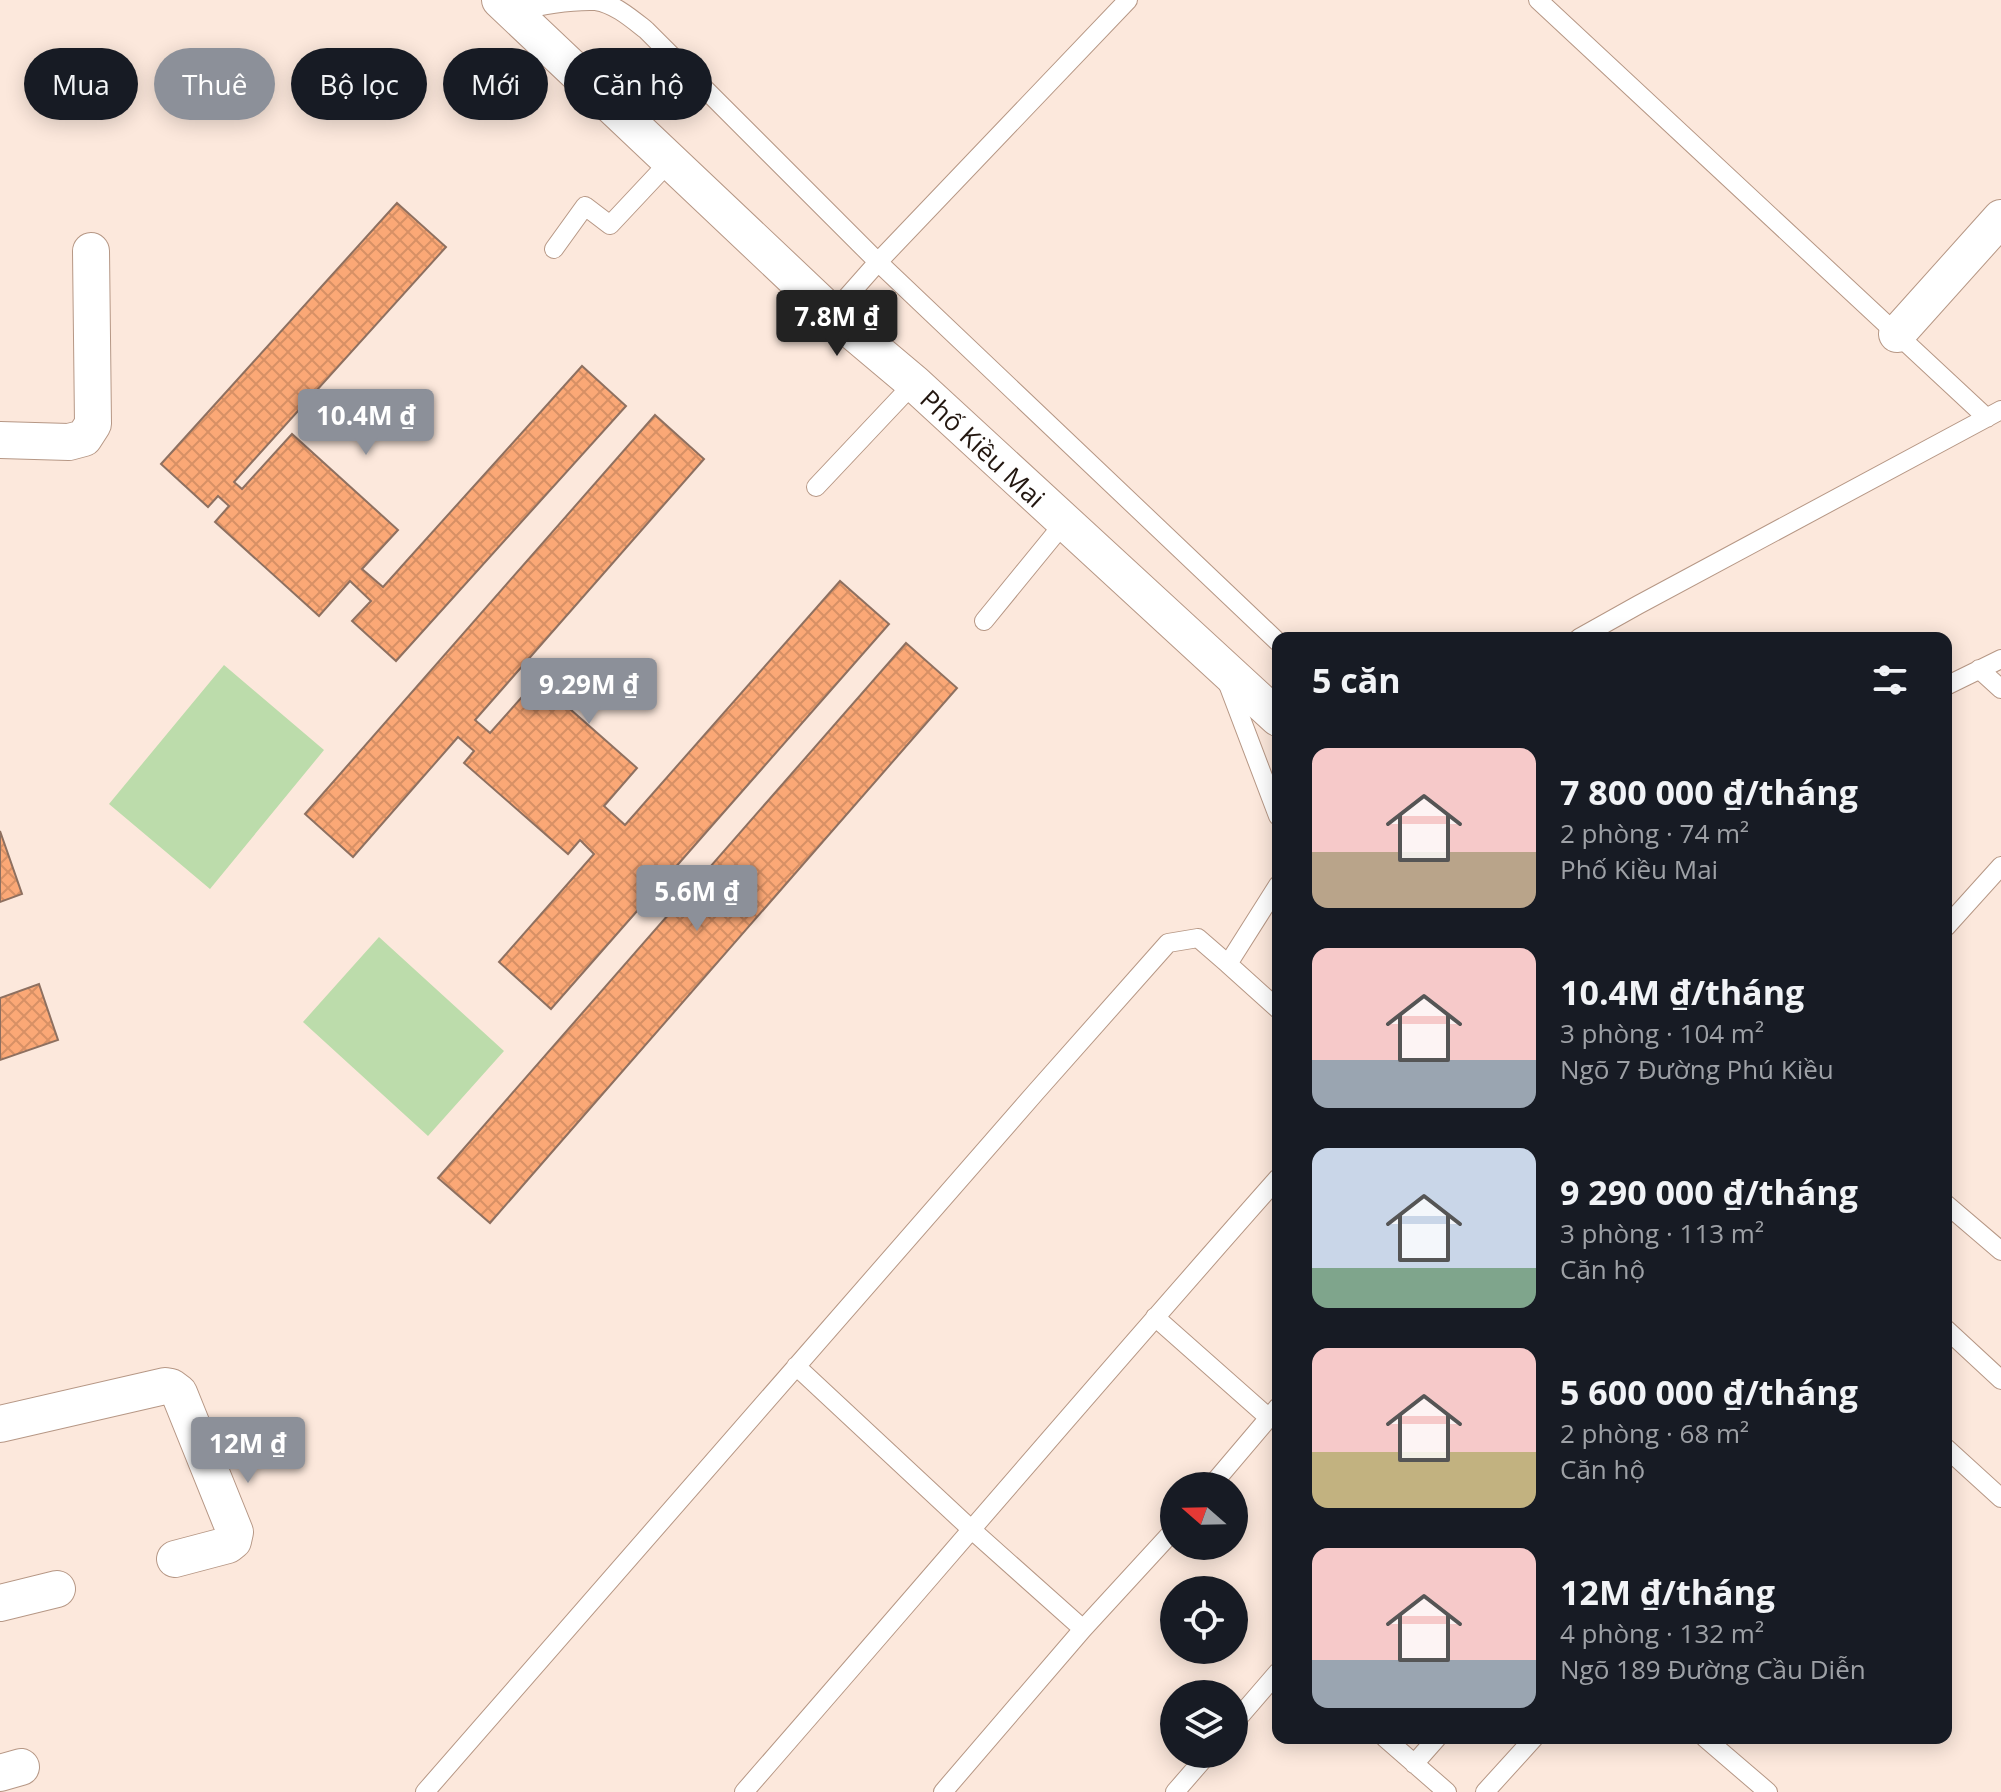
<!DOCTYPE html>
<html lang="vi">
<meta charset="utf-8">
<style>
:root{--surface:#171b24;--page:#242831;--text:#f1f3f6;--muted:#9ea1a6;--accent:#8c9099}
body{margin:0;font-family:"Open Sans",sans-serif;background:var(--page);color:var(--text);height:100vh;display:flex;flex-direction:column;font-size:30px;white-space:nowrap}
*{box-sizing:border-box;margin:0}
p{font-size:26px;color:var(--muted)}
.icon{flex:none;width:44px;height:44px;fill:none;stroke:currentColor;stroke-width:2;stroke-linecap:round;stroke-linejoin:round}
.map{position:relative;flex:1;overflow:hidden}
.side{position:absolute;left:1272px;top:632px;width:680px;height:1112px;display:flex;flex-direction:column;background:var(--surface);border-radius:16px;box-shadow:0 4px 20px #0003}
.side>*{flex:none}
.guide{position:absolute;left:24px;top:48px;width:760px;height:72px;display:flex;gap:16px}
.needle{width:52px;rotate:290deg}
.buttons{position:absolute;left:1160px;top:1472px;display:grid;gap:16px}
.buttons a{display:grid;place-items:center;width:88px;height:88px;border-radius:50%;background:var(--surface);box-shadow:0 4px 20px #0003;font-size:40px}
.price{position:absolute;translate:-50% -68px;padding:0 18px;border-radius:8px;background:var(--accent);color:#fff;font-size:26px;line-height:52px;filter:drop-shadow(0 2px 4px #0008)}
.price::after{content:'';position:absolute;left:50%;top:48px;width:24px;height:18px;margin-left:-12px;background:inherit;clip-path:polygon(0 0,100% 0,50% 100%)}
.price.current{background:#222;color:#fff}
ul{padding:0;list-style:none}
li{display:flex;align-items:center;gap:24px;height:200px;padding:0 40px}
li span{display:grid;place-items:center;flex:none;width:224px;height:160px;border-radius:16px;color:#555}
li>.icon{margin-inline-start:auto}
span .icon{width:96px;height:96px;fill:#fffc;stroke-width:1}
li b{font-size:34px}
h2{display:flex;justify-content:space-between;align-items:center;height:96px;padding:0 40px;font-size:34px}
.tag{padding:0 28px;border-radius:36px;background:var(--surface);box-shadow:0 4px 20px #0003;font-size:28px;line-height:72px}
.tag.current{background:var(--accent);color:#fff}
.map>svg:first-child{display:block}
</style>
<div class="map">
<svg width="2001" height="1792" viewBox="0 0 2001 1792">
<defs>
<pattern id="building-cross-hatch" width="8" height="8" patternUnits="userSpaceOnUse" patternTransform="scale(2)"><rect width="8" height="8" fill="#fba876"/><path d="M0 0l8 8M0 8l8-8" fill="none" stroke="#d79065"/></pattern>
</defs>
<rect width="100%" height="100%" fill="#fce8dc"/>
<path fill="#bcdcab" d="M224 665 324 750 210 889 109 804Z
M379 937 504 1051 428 1136 303 1022Z"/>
<path fill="url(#building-cross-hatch)" stroke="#8e7060" stroke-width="2" d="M397 203 446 247 234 482 242 489 292 434 398 530 362 569 383 587 582 366 626 406 396 661 352 621 371 601 350 581 319 616 215 522 229 506 218 496 208 507 161 464Z
M655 415 704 459 475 720 490 733 537 680 637 768 604 806 625 825 840 581 889 624 551 1009 499 962 594 854 580 840 568 854 464 763 474 751 458 737 353 857 305 814Z
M906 643 957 688 490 1223 438 1178Z
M0 831 22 894 0 902Z
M39 984 58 1040 0 1060V998Z"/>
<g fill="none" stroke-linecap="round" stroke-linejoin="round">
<defs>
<path id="lane" d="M1538 0 1987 418
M513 12C540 6 568 0 596 1 615 4 632 19 646 30L878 262 1278 642
M554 249 585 206 610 225 670 161
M832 314 878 262 1128 0
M816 487 914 383
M984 621 1064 523
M1579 638 1638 605 2001 410
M1979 669 2001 689
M1226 679 1278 816
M1946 686 2001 659
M1946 927 2001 866
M1228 964 1278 1009
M1946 1204 2001 1251
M1155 1317 1268 1417
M1946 1329 2001 1380
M796 1366 972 1530 1083 1629
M1946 1448 2001 1498
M1211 1486 1278 1407
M1234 1723 1278 1672
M1385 1738 1447 1792
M1705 1738 1768 1792
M1414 1764 1437 1738
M425 1792 1035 1093 1168 943 1198 938 1228 964 1278 885
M744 1792C922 1588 1098 1381 1278 1178
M943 1792 1083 1629 1174 1530
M1175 1792 1208 1754
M1485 1792 1534 1738"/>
<path id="street" d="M500 0 832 314 914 383 1278 718
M1897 334 2001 218
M0 440 69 442 84 438 93 424 91 251
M0 1424 165 1386 171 1387 179 1393 235 1532 233 1541 228 1545 175 1559
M0 1603 57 1589
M0 1773 21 1767"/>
</defs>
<use href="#lane" stroke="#b69785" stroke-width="20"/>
<use href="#street" stroke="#b69785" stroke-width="38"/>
<use href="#lane" stroke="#fff" stroke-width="18"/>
<use href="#street" stroke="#fff" stroke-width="36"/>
</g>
<g text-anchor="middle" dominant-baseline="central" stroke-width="7" stroke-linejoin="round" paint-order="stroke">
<g font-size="26" fill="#231710" stroke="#fff">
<text transform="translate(983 448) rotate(43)">Phố Kiều Mai</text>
</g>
</g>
</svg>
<div class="buttons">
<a><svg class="needle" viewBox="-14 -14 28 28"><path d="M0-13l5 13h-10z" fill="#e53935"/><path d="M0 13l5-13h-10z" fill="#9ea1a6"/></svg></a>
<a><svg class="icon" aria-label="locate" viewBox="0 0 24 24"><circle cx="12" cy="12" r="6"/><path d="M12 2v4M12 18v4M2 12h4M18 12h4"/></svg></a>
<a><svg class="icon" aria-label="layers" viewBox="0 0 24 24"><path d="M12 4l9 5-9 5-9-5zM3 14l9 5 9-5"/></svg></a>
</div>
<b class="price current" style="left:837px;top:358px">7.8M ₫</b>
<b class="price" style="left:366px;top:457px">10.4M ₫</b>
<b class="price" style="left:589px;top:726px">9.29M ₫</b>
<b class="price" style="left:697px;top:933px">5.6M ₫</b>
<b class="price" style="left:248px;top:1485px">12M ₫</b>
<div class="guide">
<a class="tag">Mua</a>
<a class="tag current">Thuê</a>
<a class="tag">Bộ lọc</a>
<a class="tag">Mới</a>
<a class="tag">Căn hộ</a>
</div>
<section class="side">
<h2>5 căn<svg class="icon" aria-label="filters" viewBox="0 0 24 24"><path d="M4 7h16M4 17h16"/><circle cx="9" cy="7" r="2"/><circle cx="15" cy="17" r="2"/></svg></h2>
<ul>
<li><span style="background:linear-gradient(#f6c9c9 65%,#b9a48a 0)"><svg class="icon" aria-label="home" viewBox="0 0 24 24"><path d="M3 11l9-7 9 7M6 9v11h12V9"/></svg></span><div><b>7 800 000 ₫/tháng</b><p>2 phòng · 74 m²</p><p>Phố Kiều Mai</p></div></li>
<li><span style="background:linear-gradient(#f6c9c9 70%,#9aa5b1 0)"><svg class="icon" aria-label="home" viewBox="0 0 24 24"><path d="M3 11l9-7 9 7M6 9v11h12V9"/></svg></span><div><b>10.4M ₫/tháng</b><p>3 phòng · 104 m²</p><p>Ngõ 7 Đường Phú Kiều</p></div></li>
<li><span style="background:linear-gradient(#c9d6e8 75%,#7fa58c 0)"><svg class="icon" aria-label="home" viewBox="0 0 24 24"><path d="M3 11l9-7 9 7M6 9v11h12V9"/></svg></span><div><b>9 290 000 ₫/tháng</b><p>3 phòng · 113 m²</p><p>Căn hộ</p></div></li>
<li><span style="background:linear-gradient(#f6c9c9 65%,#c2b280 0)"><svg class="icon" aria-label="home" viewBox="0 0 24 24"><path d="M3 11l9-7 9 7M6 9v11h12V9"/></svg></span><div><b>5 600 000 ₫/tháng</b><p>2 phòng · 68 m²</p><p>Căn hộ</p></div></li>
<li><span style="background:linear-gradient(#f6c9c9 70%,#9aa5b1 0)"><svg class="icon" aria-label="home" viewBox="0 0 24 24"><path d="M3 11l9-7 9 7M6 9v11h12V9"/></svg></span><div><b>12M ₫/tháng</b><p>4 phòng · 132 m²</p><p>Ngõ 189 Đường Cầu Diễn</p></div></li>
</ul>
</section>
</div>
